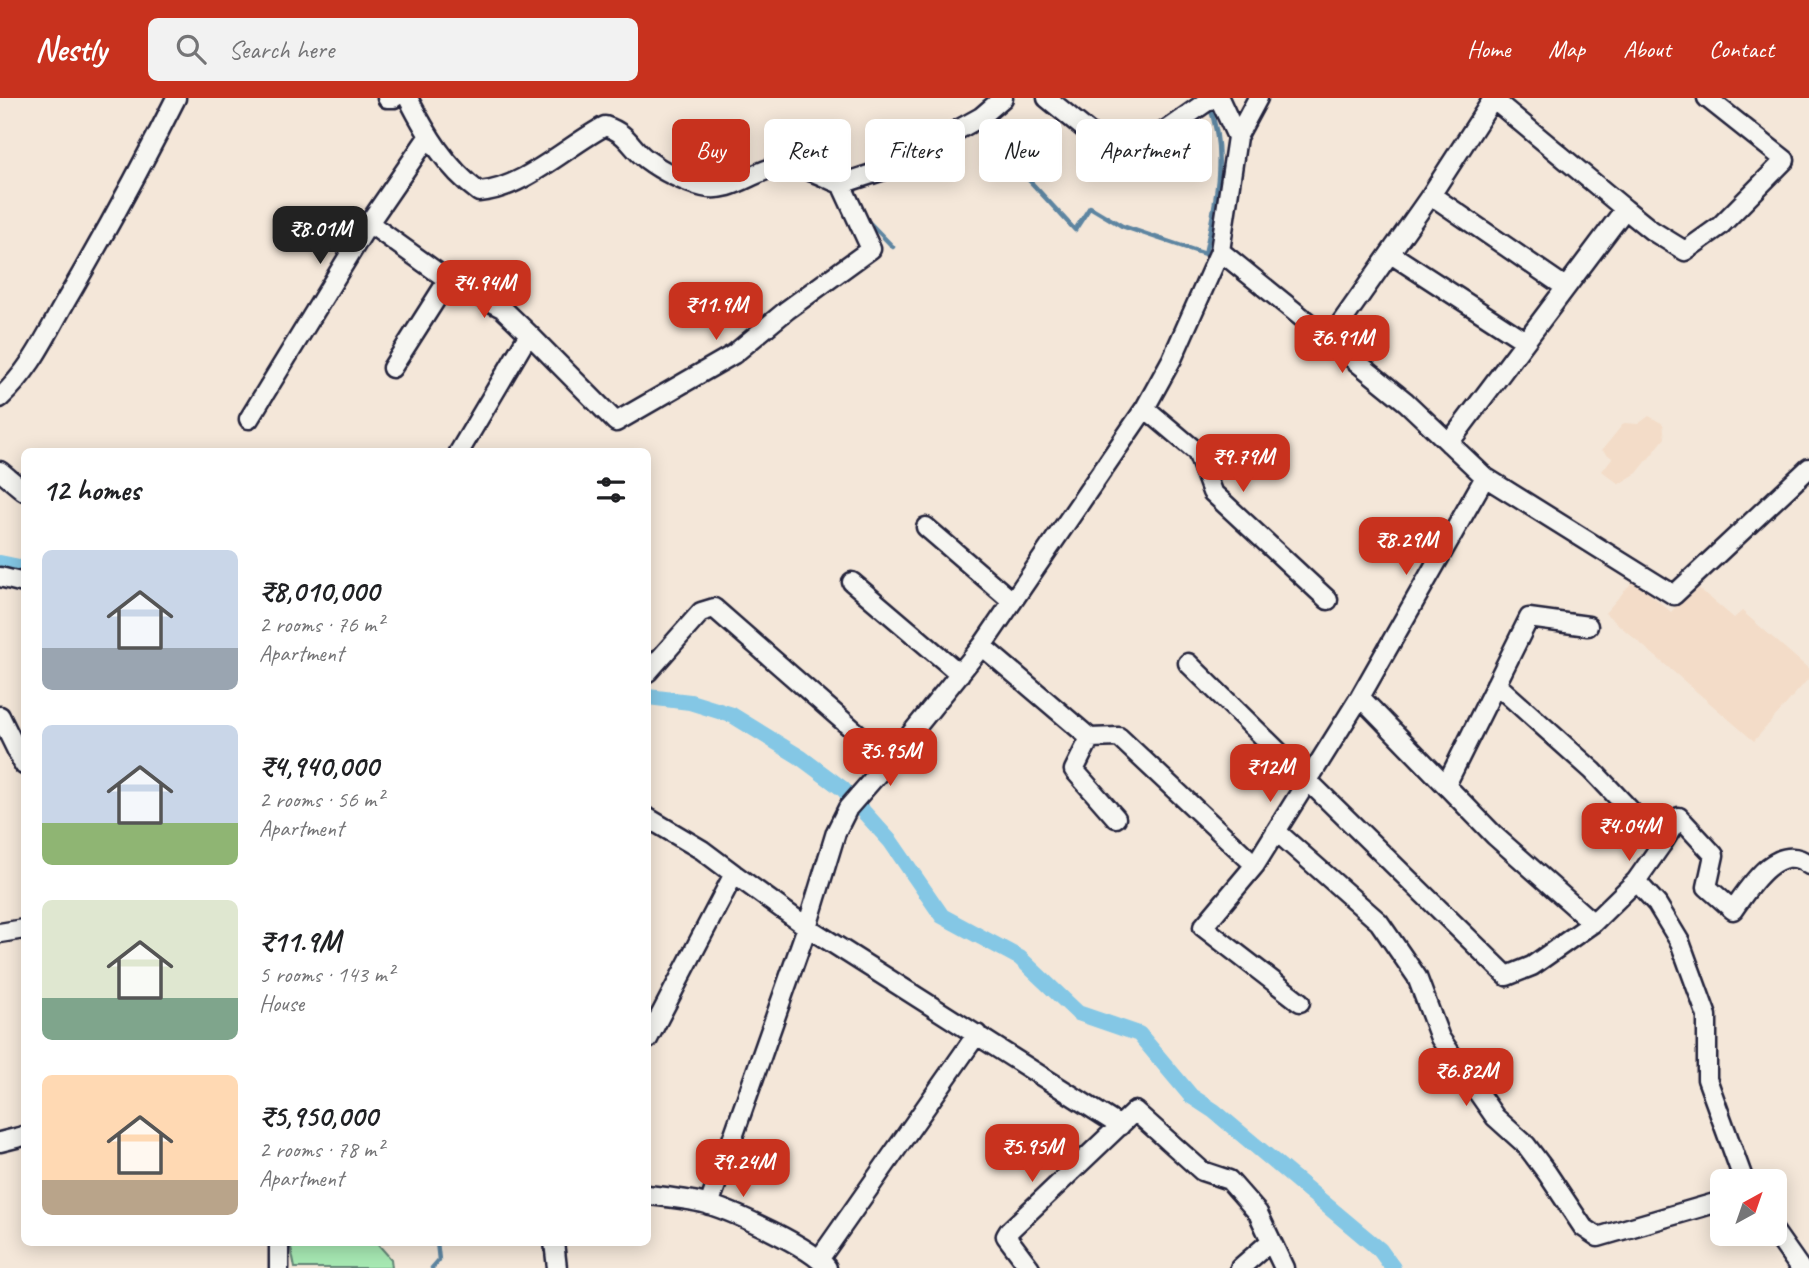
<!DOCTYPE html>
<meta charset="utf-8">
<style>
:root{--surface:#fff;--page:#f2f2f2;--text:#202124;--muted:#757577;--accent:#c8321e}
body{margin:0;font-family:Caveat,sans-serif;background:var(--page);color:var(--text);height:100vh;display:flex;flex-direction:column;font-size:26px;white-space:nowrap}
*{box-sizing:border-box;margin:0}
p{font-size:23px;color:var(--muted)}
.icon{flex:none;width:38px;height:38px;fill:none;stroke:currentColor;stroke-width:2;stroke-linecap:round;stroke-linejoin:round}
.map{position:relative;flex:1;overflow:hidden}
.side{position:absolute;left:21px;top:350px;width:630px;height:798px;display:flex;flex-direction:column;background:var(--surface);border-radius:10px;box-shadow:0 4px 18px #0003}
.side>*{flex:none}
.top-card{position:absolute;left:672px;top:21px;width:665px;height:63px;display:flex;gap:14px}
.needle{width:46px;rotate:40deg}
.buttons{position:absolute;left:1710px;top:1071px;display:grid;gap:14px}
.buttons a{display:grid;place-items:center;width:77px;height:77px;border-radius:10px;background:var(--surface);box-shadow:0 4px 18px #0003;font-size:35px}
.price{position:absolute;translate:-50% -60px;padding:0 16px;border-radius:14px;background:var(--accent);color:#fff;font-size:23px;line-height:46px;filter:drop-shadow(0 2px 4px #0008)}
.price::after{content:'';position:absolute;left:50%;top:42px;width:21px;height:16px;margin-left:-10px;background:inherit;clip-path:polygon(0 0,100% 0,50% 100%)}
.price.on{background:#222;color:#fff}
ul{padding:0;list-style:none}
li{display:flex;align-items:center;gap:21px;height:175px;padding:0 21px}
li span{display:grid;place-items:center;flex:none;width:196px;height:140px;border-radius:10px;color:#555}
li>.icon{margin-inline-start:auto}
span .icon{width:84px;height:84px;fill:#fffc;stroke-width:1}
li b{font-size:30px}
h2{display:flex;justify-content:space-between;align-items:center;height:84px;padding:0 21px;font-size:30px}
.tag{padding:0 24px;border-radius:10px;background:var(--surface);box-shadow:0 4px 18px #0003;font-size:24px;line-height:63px}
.tag.on{background:var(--accent);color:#fff}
header{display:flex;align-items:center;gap:42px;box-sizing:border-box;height:98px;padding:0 35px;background:var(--accent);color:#fff}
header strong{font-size:33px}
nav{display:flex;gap:38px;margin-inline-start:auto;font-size:24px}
.search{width:490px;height:63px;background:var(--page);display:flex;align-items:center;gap:18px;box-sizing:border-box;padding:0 24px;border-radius:10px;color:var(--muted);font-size:26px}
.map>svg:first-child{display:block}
</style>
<header>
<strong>Nestly</strong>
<div class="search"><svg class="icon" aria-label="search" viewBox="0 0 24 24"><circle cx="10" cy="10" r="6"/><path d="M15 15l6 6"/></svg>Search here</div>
<nav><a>Home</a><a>Map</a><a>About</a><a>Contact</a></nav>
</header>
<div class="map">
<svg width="1809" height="1170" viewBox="0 0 1809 1170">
<rect width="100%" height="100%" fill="#f4e7d9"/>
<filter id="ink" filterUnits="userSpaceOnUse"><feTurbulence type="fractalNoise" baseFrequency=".0143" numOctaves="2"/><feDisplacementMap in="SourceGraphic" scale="14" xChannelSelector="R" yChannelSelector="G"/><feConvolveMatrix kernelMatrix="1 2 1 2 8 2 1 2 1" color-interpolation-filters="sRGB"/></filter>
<g filter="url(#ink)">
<path fill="#f3dcc8" d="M1649 318 1663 326 1665 340 1637 375 1619 386 1602 373 1612 360 1602 352 1624 325 1638 326Z
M1634 482 1671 514 1695 487 1734 520 1742 513 1809 571V580L1754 643 1605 515Z"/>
<path fill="#a7e9b3" stroke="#648677" stroke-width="2" d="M290 1145H377L391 1161 392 1170H295Z"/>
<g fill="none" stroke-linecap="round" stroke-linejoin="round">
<path stroke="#5d85a1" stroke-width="4.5" d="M984 22 1028 81 1075 132 1090 109 1122 128 1205 156C1215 107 1228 56 1209 7
M865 120 893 149
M432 1170 439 1162 437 1144"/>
<path stroke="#84c7e5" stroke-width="16" d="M0 465 24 470
M648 599 690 604 732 617 800 659 843 691 891 744 942 818 1020 860 1078 915 1139 936 1191 998 1214 1013 1380 1152 1393 1170"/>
<defs>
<path id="minor" d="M387 0H394
M408 0C426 35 446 70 479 94 523 91 567 48 605 28 629 36 629 48 646 61 662 73 684 84 703 89 732 96 754 72 780 68 799 65 823 79 841 86L887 71 981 19 1003 0
M1047 0 1123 62 1212 0
M1237 39 1258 0
M1431 97 1565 189
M1625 111 1651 132 1685 153 1720 128 1785 62 1707 0
M369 125 448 182 502 210 529 236 459 354
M1220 153 1406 304 1485 379 1674 497 1809 370
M1391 156 1525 243
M529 236 616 324 734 256 787 212 871 151 841 86
M1329 242 1431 97 1493 1 1625 111 1449 345
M392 270 448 182
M0 300C35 267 47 234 71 194 108 130 143 66 176 0
M1145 310 1197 354 1212 394 1328 502
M249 321 369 125 428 39
M0 373 24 393
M926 429 1012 503
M0 479 24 485
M852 484 960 576
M982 548 1090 640 1119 639 1255 767
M1188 565 1507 878 1532 868 1593 825
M648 574 701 514 714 510 889 663 982 548 1145 310 1172 261 1220 153 1237 39 1219 0
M1496 586 1593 673 1662 746 1636 783
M1360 599 1495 738 1593 825 1636 783 1657 806 1680 844 1707 918V981L1744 1083
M0 618 24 667
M1090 640 1074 672 1116 720
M1446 687 1529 520 1588 528
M648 720 702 752 734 776 648 941
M1276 733 1379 824 1417 879 1440 940 1495 1019 1526 1047 1547 1075 1583 1129 1598 1139 1722 1103
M1662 746 1679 719 1714 757 1707 789 1733 812C1748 791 1778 741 1809 767
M734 776 807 829 1120 1028
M0 835 24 831
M1300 904 1203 829 1255 767 1360 599 1485 379
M0 1044 24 1038
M648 1097C667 1099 688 1101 707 1106 734 1114 812 1149 827 1170
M709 1107 807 829 836 734 848 710 889 663
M1774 1133 1800 1170
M279 1144V1170
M554 1144 557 1170
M820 1160 977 936
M1030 1170 1006 1138 1009 1133 1135 1013 1202 1073 1229 1082 1258 1115 1284 1170
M1240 1170 1271 1143"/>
</defs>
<use href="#minor" stroke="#22223b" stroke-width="23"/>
<use href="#minor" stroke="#f6f6f2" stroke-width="18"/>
</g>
</g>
</svg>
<div class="buttons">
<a><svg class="needle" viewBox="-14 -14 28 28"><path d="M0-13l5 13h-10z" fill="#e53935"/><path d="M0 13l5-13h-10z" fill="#757577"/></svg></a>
</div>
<b class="price on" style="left:320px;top:168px">₹8.01M</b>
<b class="price" style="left:484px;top:222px">₹4.94M</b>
<b class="price" style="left:716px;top:244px">₹11.9M</b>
<b class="price" style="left:1342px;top:277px">₹6.91M</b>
<b class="price" style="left:1243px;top:396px">₹9.79M</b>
<b class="price" style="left:1406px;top:479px">₹8.29M</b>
<b class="price" style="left:890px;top:690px">₹5.95M</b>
<b class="price" style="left:1270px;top:706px">₹12M</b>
<b class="price" style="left:1629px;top:765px">₹4.04M</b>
<b class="price" style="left:1466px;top:1010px">₹6.82M</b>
<b class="price" style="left:1032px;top:1086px">₹5.95M</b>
<b class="price" style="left:743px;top:1101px">₹9.24M</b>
<div class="top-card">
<a class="tag on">Buy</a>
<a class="tag">Rent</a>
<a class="tag">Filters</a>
<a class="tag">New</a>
<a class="tag">Apartment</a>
</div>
<section class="side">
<h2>12 homes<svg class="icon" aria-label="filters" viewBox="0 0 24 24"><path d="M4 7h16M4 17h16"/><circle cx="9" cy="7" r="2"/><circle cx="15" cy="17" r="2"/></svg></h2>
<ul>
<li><span style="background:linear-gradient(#c9d6e8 70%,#9aa5b1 0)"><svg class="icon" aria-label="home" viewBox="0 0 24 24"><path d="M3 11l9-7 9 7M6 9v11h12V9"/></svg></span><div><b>₹8,010,000</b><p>2 rooms · 76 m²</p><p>Apartment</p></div></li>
<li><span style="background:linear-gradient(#c9d6e8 70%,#8fb573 0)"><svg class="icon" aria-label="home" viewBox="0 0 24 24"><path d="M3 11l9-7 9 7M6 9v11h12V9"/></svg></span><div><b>₹4,940,000</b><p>2 rooms · 56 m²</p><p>Apartment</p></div></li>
<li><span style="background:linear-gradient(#dfe7d0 70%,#7fa58c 0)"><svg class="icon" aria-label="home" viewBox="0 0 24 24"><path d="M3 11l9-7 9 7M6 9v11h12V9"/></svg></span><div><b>₹11.9M</b><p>5 rooms · 143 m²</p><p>House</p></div></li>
<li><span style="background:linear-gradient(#ffd9b3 75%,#b9a48a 0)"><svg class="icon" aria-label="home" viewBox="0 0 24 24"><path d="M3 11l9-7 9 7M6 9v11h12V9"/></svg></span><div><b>₹5,950,000</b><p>2 rooms · 78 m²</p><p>Apartment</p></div></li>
</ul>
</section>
</div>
